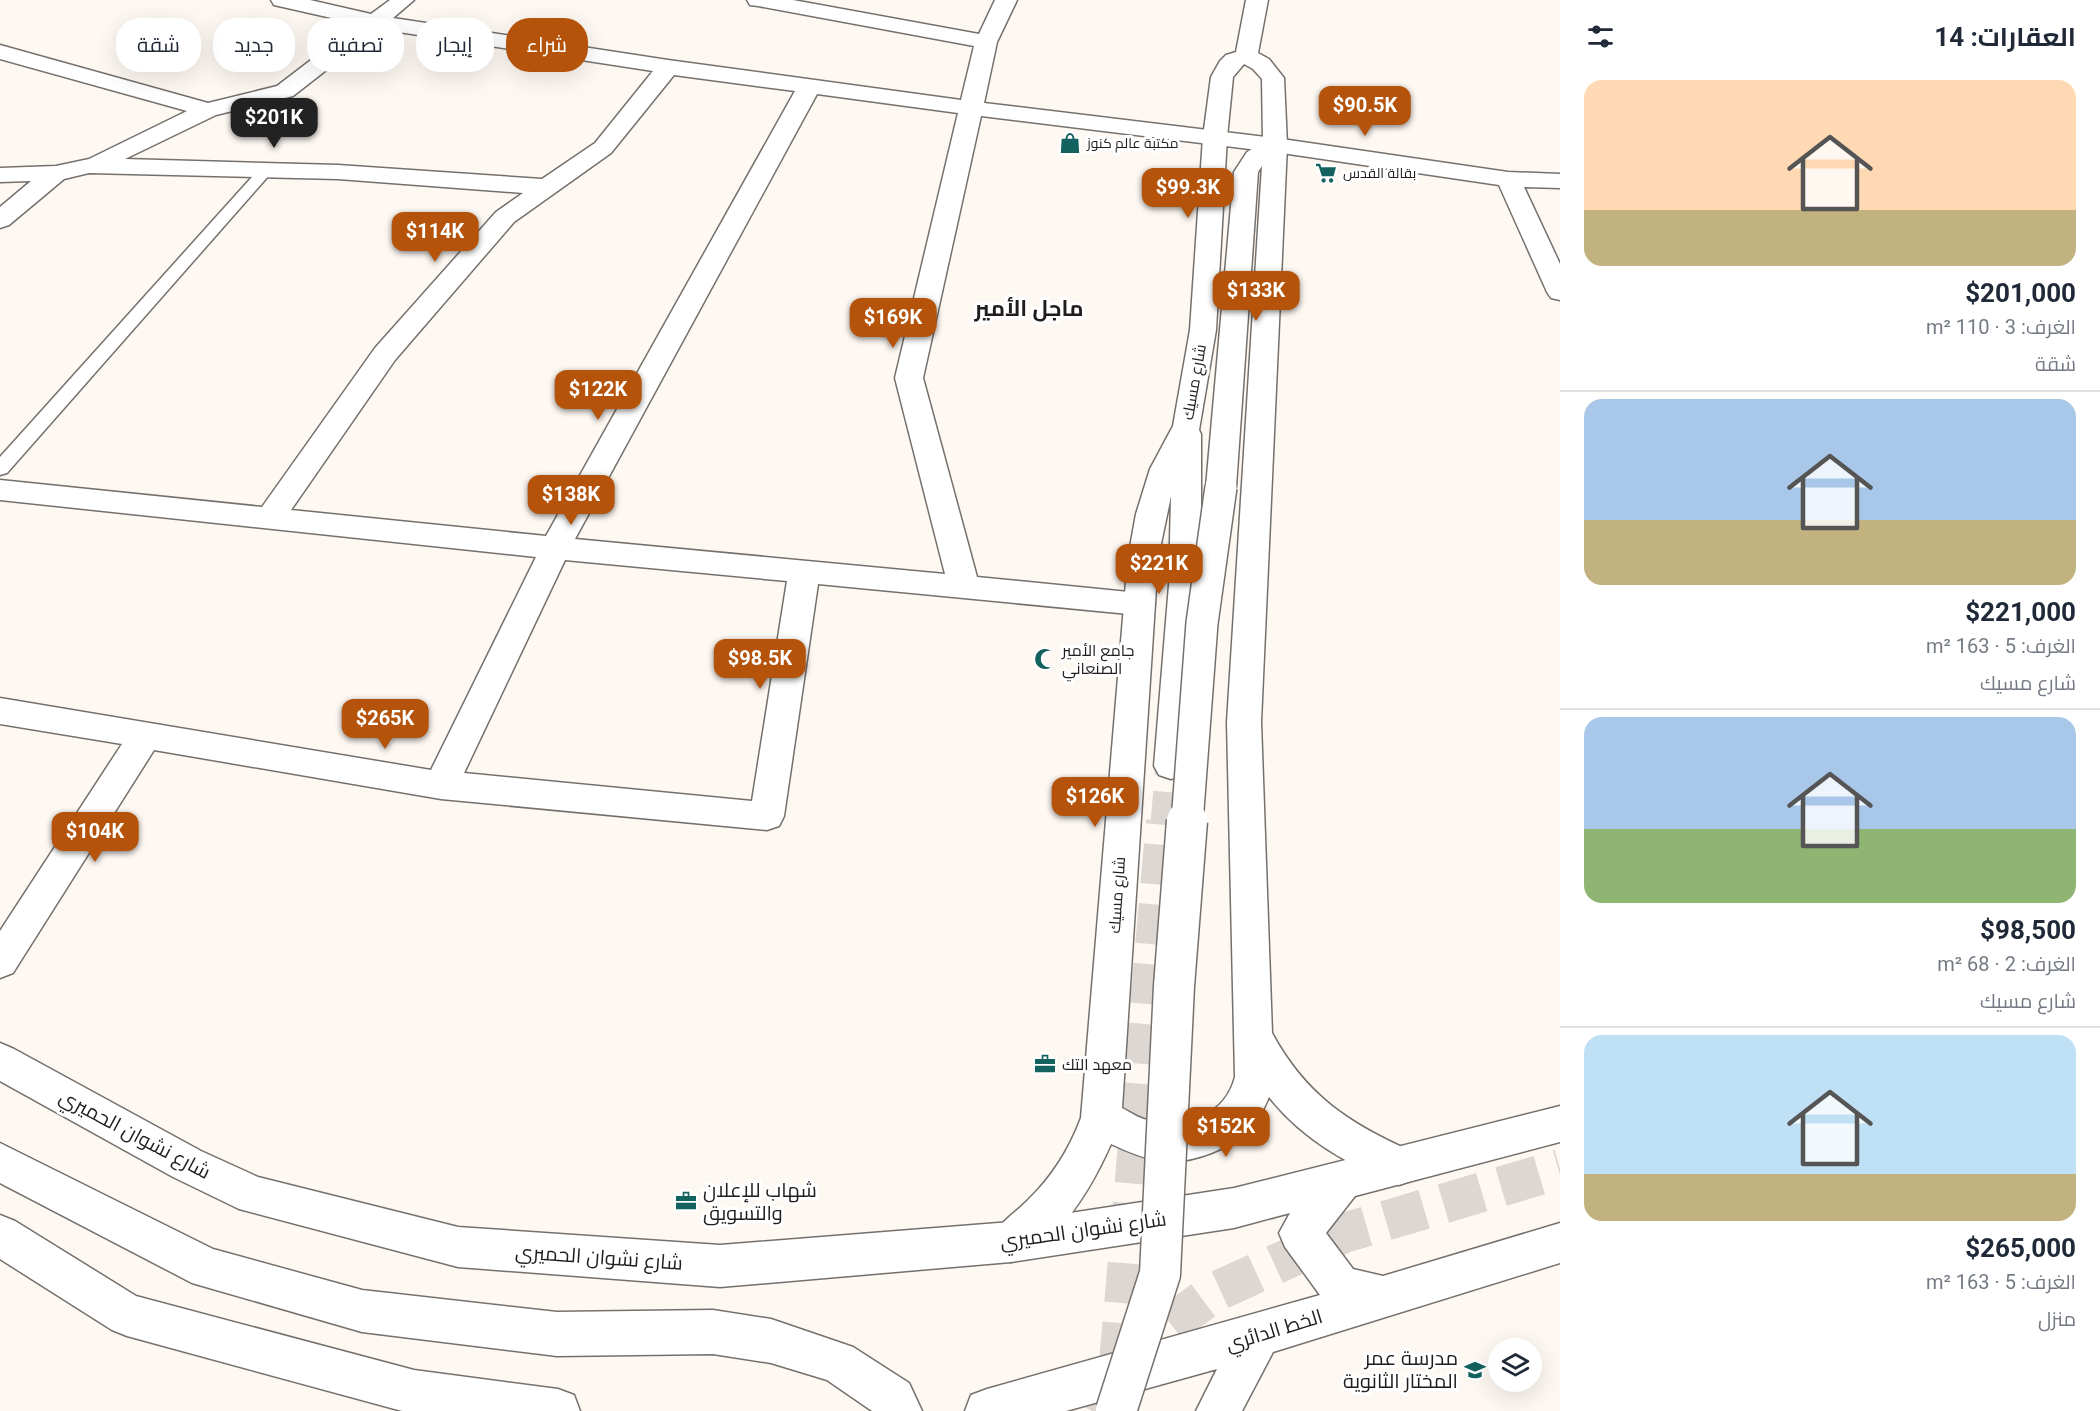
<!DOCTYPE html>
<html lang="ar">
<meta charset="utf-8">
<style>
:root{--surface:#fff;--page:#f2f2f3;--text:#1f2937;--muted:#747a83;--line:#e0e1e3;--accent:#b45309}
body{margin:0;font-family:Roboto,Cairo,sans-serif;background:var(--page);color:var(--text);direction:rtl;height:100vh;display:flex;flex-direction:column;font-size:22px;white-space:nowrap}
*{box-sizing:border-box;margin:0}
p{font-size:20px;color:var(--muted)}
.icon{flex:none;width:33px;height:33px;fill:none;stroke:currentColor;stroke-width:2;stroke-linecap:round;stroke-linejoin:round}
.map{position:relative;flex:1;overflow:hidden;direction:ltr}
.sheet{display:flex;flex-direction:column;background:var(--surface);width:540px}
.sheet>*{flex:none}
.hud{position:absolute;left:18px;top:18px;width:570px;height:54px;direction:rtl;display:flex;gap:12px}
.buttons{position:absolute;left:1488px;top:1338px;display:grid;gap:12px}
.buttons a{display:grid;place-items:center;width:54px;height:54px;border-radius:50%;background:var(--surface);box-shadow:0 6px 24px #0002;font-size:30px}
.price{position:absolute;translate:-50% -51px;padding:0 14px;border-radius:12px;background:var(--accent);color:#fff;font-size:20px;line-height:39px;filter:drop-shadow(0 2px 3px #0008)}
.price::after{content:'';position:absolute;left:50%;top:36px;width:18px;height:14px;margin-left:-9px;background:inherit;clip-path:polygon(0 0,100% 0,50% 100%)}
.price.active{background:#222;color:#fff}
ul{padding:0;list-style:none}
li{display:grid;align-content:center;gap:12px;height:318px;padding:0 24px}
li+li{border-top:2px solid var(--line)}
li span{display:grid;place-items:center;height:186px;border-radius:18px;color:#555}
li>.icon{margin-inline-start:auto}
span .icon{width:108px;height:108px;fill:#fffc;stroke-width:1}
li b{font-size:26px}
h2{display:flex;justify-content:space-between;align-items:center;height:72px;padding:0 24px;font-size:26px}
.pill{padding:0 21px;border-radius:24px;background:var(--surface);box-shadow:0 6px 24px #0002;font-size:21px;line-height:54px}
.pill.active{background:var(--accent);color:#fff}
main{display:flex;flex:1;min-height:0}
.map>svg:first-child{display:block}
</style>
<main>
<section class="sheet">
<h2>العقارات: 14<svg class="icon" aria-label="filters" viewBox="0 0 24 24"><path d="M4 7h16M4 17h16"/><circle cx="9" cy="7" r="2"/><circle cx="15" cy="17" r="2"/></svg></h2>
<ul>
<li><span style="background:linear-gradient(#ffd9b3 70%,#c2b280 0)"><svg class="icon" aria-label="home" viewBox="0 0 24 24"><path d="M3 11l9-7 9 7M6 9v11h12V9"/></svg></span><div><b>$201,000</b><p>الغرف: 3 · 110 m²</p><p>شقة</p></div></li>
<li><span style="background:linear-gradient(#a9c7e8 65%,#c2b280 0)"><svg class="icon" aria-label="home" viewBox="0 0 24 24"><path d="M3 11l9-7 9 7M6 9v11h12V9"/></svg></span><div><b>$221,000</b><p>الغرف: 5 · 163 m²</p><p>شارع مسيك</p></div></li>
<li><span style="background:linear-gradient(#a9c7e8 60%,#8fb573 0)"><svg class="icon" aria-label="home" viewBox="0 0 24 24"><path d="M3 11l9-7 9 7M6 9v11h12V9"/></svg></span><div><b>$98,500</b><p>الغرف: 2 · 68 m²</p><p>شارع مسيك</p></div></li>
<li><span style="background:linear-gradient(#bfe0f5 75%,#c2b280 0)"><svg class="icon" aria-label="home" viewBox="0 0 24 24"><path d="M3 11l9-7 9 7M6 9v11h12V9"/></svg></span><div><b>$265,000</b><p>الغرف: 5 · 163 m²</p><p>منزل</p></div></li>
</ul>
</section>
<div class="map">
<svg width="1560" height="1411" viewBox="0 0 1560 1411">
<rect width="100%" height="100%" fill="#fef8f3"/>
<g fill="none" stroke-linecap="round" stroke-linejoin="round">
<path stroke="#ddd7d3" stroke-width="31" stroke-dasharray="31 16" stroke-linecap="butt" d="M1166 823 1171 766"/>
<path stroke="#ddd7d3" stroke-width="40" stroke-dasharray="40 20" stroke-linecap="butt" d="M1119 1363 1166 821"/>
<path stroke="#ddd7d3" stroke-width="40" stroke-dasharray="40 20" stroke-linecap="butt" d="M1092 1411 1119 1363 1213 1293 1344 1233 1560 1169"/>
<defs>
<path id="lane" d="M266 165 274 170 271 173 7 473 0 475V457L261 167Z"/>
<path id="street" d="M271 0H310L371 14 390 0H414L393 18 668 60 961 100 974 46 758 6 750 5 747 0H793L979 34 995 0H1017L997 42 984 103 1275 138 1508 172 1560 174V188L1524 187 1560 264V300L1551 298 1547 292 1499 185 1275 152 981 116 923 378 977 577 1139 593 1150 596 1155 604 1150 612 1139 615 818 584 784 816 779 826 767 830 441 799 154 750 13 973 0 978V931L122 744 0 724V698L431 770 536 557 0 500V480L262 507 375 348 496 212 523 193 338 179 89 173 64 179 9 225 0 228V207L31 181 0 182V168L56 166 89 159 187 111 0 59V45L208 103 277 86 358 24 274 5ZM379 29 653 71 595 143 542 179 338 165 125 159 216 115 293 96ZM674 75 795 91 546 536 291 510 395 360 514 222 611 153ZM817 94 958 113 895 378 945 574 575 539ZM565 560 787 581 752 801 464 773Z"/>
<path id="secondary" d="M1246 0H1268L1258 53 1269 59 1284 78 1287 145 1261 722 1272 1033C1306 1096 1350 1124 1413 1152L1419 1166 1413 1180 1399 1185C1349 1165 1303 1140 1269 1097 1265 1106 1261 1115 1256 1122 1236 1148 1191 1165 1159 1161 1143 1158 1126 1151 1111 1144 1091 1189 1060 1243 1011 1262L996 1256 990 1242C998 1223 1013 1215 1027 1201 1052 1177 1069 1150 1081 1118L1128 558 1136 514 1150 469 1173 426 1190 330 1203 137 1211 77 1220 61 1226 55 1236 52ZM1244 64 1253 69 1262 79 1263 142 1247 152 1234 172 1206 487 1211 494 1221 497 1231 494 1236 487 1258 172 1262 166 1227 722 1235 1077C1225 1116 1184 1130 1147 1120 1138 1118 1130 1112 1122 1108L1158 558 1171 496 1169 585 1154 766 1159 775 1171 779 1183 775 1188 766 1201 585V434L1199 430 1216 330 1227 137 1233 77Z"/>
<path id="primary" d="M0 1043 14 1049 201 1151 258 1177 458 1227 720 1245 1011 1222 1234 1188 1560 1106V1142L1355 1196 1326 1233 1353 1269 1383 1276 1560 1223V1263L1273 1352 1242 1411H1196L1217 1369 1066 1411H965L971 1395 987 1389 1320 1295 1285 1247 1279 1233 1290 1213 1234 1228 1011 1262 720 1287 458 1267 239 1209 173 1177 0 1081Z
M0 1143 213 1249 362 1290 557 1312 713 1310 771 1319 853 1347 909 1383 922 1411H872L827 1380 771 1363 713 1354 557 1356 362 1332 192 1283 0 1183Z
M0 1215 15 1221 136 1296 414 1370 558 1389 574 1395 580 1411H402L127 1336 112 1330 0 1259Z"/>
</defs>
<use href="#lane" stroke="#75706c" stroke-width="3"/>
<use href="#street" stroke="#75706c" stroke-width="3"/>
<use href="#secondary" stroke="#75706c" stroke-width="3"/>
<use href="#primary" stroke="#75706c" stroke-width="3"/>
<use href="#lane" fill="#fff" fill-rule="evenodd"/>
<use href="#street" fill="#fff" fill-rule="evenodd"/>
<use href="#secondary" fill="#fff" fill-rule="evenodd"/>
<use href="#primary" fill="#fff" fill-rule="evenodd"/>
<defs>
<path id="secondary-bridge-far1" d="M1187 823 1202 623 1221 487"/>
<path id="secondary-bridge" d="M1116 1411 1160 1274 1174 986 1187 821"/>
</defs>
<use href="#secondary-bridge-far1" stroke="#75706c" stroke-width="34" stroke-linecap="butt"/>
<use href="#secondary-bridge" stroke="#75706c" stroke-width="43" stroke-linecap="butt"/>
<use href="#secondary-bridge-far1" stroke="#fff" stroke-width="31"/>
<use href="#secondary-bridge" stroke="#fff" stroke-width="40"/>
</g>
<defs>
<symbol id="shop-bare" viewBox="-9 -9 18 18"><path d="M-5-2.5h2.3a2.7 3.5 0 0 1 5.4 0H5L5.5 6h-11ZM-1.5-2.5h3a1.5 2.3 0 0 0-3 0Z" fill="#13625f" stroke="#fff" stroke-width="2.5" paint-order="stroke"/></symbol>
<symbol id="supermarket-bare" viewBox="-9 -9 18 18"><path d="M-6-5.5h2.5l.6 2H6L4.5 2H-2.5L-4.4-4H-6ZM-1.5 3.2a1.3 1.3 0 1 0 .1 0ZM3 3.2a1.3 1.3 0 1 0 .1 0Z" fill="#13625f" stroke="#fff" stroke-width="2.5" paint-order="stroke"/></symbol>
<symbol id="mosque-bare" viewBox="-9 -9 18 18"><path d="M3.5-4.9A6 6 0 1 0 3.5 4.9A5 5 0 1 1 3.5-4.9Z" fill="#13625f" stroke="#fff" stroke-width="2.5" paint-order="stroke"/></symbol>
<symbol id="office-bare" viewBox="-9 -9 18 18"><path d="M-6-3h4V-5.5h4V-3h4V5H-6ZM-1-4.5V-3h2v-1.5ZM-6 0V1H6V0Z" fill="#13625f" stroke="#fff" stroke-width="2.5" paint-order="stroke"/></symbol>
<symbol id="school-bare" viewBox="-9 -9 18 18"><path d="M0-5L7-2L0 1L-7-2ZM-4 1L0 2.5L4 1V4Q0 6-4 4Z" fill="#13625f" stroke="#fff" stroke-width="2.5" paint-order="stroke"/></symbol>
</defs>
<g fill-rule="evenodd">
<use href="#shop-bare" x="1055" y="128" width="30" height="30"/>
<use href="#supermarket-bare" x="1311" y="158" width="30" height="30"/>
<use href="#mosque-bare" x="1030" y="644" width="30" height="30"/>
<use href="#office-bare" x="1030" y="1049" width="30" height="30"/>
<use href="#office-bare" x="671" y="1186" width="30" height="30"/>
<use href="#school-bare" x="1460" y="1355" width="30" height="30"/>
</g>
<g text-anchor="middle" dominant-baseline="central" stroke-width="6" stroke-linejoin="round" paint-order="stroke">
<g font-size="14" fill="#201d1c" stroke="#fff" text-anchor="start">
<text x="1087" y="143">مكتبة عالم كنوز</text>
<text x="1343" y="173">بقالة القدس</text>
</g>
<g font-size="16" fill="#201d1c" stroke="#fff">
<text transform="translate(1194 382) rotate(-80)">شارع مسيك</text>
<text transform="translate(1117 895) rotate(-86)">شارع مسيك</text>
</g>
<g font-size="16" fill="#201d1c" stroke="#fff" text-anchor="start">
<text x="1062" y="650">جامع الأمير<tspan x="1062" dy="18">الصنعاني</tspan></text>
<text x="1062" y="1064">معهد التك</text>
</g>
<g font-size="20" fill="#201d1c" stroke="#fff">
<text transform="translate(135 1134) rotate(28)">شارع نشوان الحميري</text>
<text transform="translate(1083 1230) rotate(-8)">شارع نشوان الحميري</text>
<text transform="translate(599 1257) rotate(4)">شارع نشوان الحميري</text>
<text transform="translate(1274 1330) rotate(-17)">الخط الدائري</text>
</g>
<g font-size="20" fill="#201d1c" stroke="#fff" text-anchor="start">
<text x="703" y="1190">شهاب للإعلان<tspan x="703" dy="23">والتسويق</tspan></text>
<text x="1458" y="1358" text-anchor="end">مدرسة عمر<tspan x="1458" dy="23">المختار الثانوية</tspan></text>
</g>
<g font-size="22" font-weight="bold" fill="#201d1c" stroke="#fff">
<text x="1029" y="308">ماجل الأمير</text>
</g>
</g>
</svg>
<div class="buttons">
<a><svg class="icon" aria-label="layers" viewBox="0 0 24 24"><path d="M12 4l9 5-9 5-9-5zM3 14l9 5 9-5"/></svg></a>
</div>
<b class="price" style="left:1365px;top:137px">$90.5K</b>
<b class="price active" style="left:274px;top:149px">$201K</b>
<b class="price" style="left:1188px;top:219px">$99.3K</b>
<b class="price" style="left:435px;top:263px">$114K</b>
<b class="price" style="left:1256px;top:322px">$133K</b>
<b class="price" style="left:893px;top:349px">$169K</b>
<b class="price" style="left:598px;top:421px">$122K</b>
<b class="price" style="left:571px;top:526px">$138K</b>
<b class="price" style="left:1159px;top:595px">$221K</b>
<b class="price" style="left:760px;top:690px">$98.5K</b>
<b class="price" style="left:385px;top:750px">$265K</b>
<b class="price" style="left:1095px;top:828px">$126K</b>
<b class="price" style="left:95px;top:863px">$104K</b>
<b class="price" style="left:1226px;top:1158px">$152K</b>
<div class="hud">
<a class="pill active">شراء</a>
<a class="pill">إيجار</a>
<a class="pill">تصفية</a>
<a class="pill">جديد</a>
<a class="pill">شقة</a>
</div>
</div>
</main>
